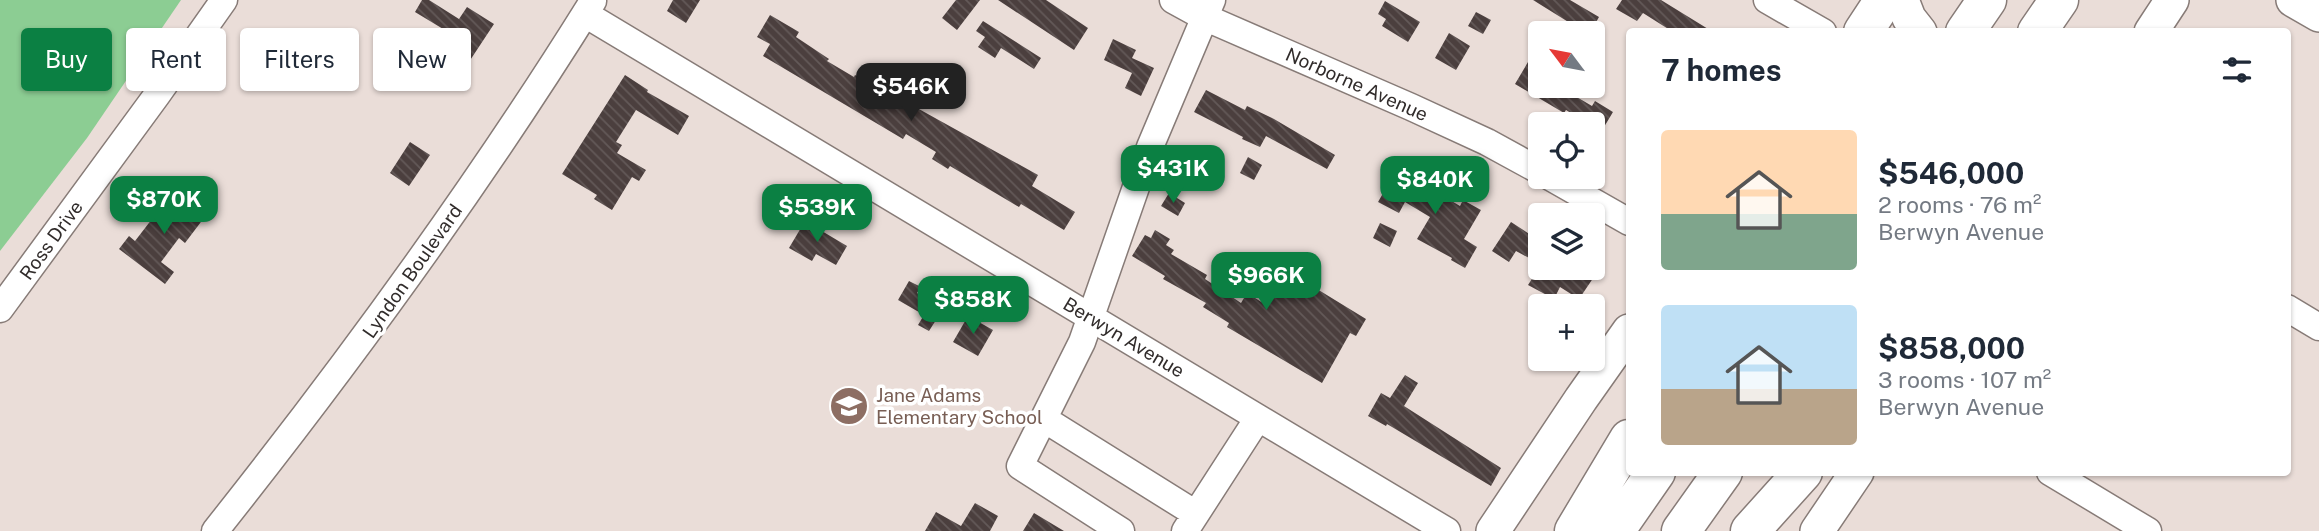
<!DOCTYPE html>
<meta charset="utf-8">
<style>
:root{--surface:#fff;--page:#f2f2f3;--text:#1f2937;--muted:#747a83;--accent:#0b8043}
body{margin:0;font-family:"Public Sans",sans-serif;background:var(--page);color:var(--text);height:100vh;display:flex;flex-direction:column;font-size:26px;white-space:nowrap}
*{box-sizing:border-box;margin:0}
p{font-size:23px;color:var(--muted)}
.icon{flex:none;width:38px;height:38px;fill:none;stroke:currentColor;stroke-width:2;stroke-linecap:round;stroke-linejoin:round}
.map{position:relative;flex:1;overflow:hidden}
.sheet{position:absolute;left:1626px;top:28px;width:665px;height:448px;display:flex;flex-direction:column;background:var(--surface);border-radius:7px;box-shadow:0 2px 5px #0004}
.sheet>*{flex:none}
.guide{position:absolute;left:21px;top:28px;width:665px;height:63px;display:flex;gap:14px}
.needle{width:46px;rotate:302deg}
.buttons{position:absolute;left:1528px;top:21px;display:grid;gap:14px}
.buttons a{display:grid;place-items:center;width:77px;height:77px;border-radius:7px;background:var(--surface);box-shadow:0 2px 5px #0004;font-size:35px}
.price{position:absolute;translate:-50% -60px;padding:0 16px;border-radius:14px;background:var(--accent);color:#fff;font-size:23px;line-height:46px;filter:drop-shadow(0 2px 4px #0008)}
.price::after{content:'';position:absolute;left:50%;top:42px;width:21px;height:16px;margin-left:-10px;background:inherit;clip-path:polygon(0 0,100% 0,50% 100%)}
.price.current{background:#222;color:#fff}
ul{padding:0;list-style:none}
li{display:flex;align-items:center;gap:21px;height:175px;padding:0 35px}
li span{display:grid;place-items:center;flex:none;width:196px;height:140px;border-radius:7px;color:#555}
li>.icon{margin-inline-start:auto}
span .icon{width:84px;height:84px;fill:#fffc;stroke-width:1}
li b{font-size:30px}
h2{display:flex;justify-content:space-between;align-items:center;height:84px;padding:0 35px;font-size:30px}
.tag{padding:0 24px;border-radius:7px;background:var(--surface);box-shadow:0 2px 5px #0004;font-size:24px;line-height:63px}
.tag.current{background:var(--accent);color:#fff}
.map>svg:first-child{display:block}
</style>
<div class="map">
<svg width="2319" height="531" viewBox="0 0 2319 531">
<defs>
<pattern id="building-back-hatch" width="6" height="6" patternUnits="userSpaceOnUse" patternTransform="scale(1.75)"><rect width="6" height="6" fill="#4b3f3e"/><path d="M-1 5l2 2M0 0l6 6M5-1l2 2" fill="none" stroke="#635958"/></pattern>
</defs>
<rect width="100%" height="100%" fill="#eaddd8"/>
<path fill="#8ccd93" d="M0 0H181L87 138 0 251Z"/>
<path fill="url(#building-back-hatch)" d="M422 0H429L459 19 467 7 494 24 461 74 438 57 453 35 415 12Z
M673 0H700L686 23 667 11Z
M956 0H980L957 30 942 18Z
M998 0H1046L1088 28 1074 50Z
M1533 0H1570L1599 17 1590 33H1586Z
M1622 0H1661L1713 32H1673L1643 13 1637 21 1616 9Z
M1385 1 1420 22 1408 42 1382 26 1386 19 1378 14Z
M1476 12 1491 20 1483 34 1468 26Z
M770 15 799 32 796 37 829 59 827 61 854 77 855 75 872 85 875 79 901 95 899 98 1038 175 1032 186 1075 212 1064 230 1021 204 1019 207 950 166 948 169 932 159 936 152 906 134 903 139 763 56 770 44 757 37Z
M983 21 1041 58 1034 69 1001 48 995 58 978 47 985 37 976 31Z
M1449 33 1470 46 1456 70 1435 58Z
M1113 39 1136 50 1132 58 1154 68 1141 96 1125 88 1132 73 1104 60Z
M416 43 431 53 421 68 406 58Z
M1528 62 1540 70V86H1558L1592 106 1595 101 1613 112 1601 132 1592 127V124H1589L1566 110 1564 113 1515 84Z
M625 75 648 90 647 92 689 116 678 135 636 110 616 142 622 145 617 153 646 170 639 181 632 177 612 210 594 199 597 195 562 174Z
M1206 90 1245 110 1247 106 1274 119 1335 155 1327 169 1266 136 1260 147 1242 139 1243 137 1194 112Z
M410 142 430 155 409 186 390 173Z
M1248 157 1262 165 1254 180 1240 173Z
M1397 169 1460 206 1463 200 1481 210 1464 239 1477 247 1465 268 1451 260 1452 258 1417 239 1430 217 1405 202 1399 213 1378 202Z
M1169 193 1185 203 1178 216 1161 206Z
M191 196 210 210 185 243 179 238 161 262 174 272 165 284 119 249 129 236 135 241 152 219 148 215 159 201 177 215Z
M805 221 847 246 836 265 816 254 812 261 789 248Z
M1511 222 1540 241V264L1516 251 1509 262 1492 251Z
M1380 223 1397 231 1390 247 1373 238Z
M1155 230 1170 239 1166 245 1174 250 1171 254 1207 275 1205 279 1241 303 1247 293 1263 303 1279 275 1313 295 1317 289 1366 319 1356 336 1350 333 1322 383 1227 327 1229 323 1203 307 1206 303 1163 279 1165 276 1132 256 1145 235 1151 238Z
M1539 268H1600L1579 299 1560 287 1554 299 1528 285Z
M909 281 921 287 917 293 943 309 929 331 918 325 924 315 898 300Z
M968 316 993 330 978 356 953 342Z
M1405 375 1418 383 1404 406 1501 468 1491 486 1387 424 1386 426 1368 416 1381 393 1390 398Z
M975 503 998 516 990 531H925L936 512 961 526Z
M1034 513 1064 531H1023Z"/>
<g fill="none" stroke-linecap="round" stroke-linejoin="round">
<defs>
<path id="minor" d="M1173 0 1204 17 1411 107 1487 142 1540 171
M1767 0 1823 32
M585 14 1447 531
M1550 177 1629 222
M2287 308 2319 327
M0 309 157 95 224 0
M1044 419 1196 514
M2050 472 2148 531
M215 531C350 361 478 186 593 1
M1121 531 1020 466 1082 342 1150 147 1212 0
M1185 531 1258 418"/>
<path id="major" d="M1902 0 1909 18 1920 32
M2293 0 2319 15
M2151 32 2172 0
M1493 531 1581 399 1629 331
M1817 531 1857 472"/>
<path id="highway" d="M1863 32 1884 0
M1965 32 1987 0
M2037 32 2059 0
M1574 531 1629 439
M1615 531 1656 472
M1681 531 1723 472
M1750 531 1803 472"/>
</defs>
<use href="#minor" stroke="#877b77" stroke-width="29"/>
<use href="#major" stroke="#877b77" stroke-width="36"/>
<use href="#highway" stroke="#877b77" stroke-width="41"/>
<use href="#minor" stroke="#fff" stroke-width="26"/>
<use href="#major" stroke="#fff" stroke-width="33"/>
<use href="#highway" stroke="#fff" stroke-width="38"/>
</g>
<defs>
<symbol id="school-disc" viewBox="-11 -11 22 22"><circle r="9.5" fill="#8d6e63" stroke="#fff"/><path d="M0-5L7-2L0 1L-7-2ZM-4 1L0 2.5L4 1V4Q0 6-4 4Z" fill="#fff"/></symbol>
</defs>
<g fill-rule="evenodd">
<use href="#school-disc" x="827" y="384" width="44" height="44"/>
</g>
<g text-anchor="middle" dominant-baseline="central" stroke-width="7" stroke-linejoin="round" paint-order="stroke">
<g font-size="19" fill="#312c2b" stroke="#fff">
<text transform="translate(1357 84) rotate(24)">Norborne Avenue</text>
<text transform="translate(51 240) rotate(-54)">Ross Drive</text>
<text transform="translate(412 271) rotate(-55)">Lyndon Boulevard</text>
<text transform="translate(1124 337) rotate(31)">Berwyn Avenue</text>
</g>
<g font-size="19" fill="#785e54" stroke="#fff" text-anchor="start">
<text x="876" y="395">Jane Adams<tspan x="876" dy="22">Elementary School</tspan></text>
</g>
</g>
</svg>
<div class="buttons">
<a><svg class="needle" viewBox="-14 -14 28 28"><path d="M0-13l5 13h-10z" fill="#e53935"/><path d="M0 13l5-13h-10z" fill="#747a83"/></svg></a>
<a><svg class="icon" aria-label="locate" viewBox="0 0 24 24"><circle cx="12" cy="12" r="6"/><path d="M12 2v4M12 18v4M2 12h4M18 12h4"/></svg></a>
<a><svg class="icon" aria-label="layers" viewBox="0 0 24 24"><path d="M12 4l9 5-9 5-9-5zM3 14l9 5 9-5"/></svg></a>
<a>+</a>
</div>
<b class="price current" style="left:911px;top:123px">$546K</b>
<b class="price" style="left:1173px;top:205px">$431K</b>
<b class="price" style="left:1435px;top:216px">$840K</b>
<b class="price" style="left:164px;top:236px">$870K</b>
<b class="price" style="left:817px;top:244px">$539K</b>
<b class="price" style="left:1266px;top:312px">$966K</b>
<b class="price" style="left:973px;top:336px">$858K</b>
<div class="guide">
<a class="tag current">Buy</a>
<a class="tag">Rent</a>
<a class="tag">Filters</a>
<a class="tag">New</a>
</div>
<section class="sheet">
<h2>7 homes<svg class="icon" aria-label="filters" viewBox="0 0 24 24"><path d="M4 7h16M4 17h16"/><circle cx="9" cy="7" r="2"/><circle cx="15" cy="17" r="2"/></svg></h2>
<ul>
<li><span style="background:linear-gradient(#ffd9b3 60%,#7fa58c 0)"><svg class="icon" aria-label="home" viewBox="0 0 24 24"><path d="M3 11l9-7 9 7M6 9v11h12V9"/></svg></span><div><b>$546,000</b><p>2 rooms · 76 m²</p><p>Berwyn Avenue</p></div></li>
<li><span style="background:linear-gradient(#bfe0f5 60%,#b9a48a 0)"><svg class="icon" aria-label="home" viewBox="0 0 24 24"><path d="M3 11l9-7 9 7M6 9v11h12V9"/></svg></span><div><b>$858,000</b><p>3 rooms · 107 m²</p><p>Berwyn Avenue</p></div></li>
</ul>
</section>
</div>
